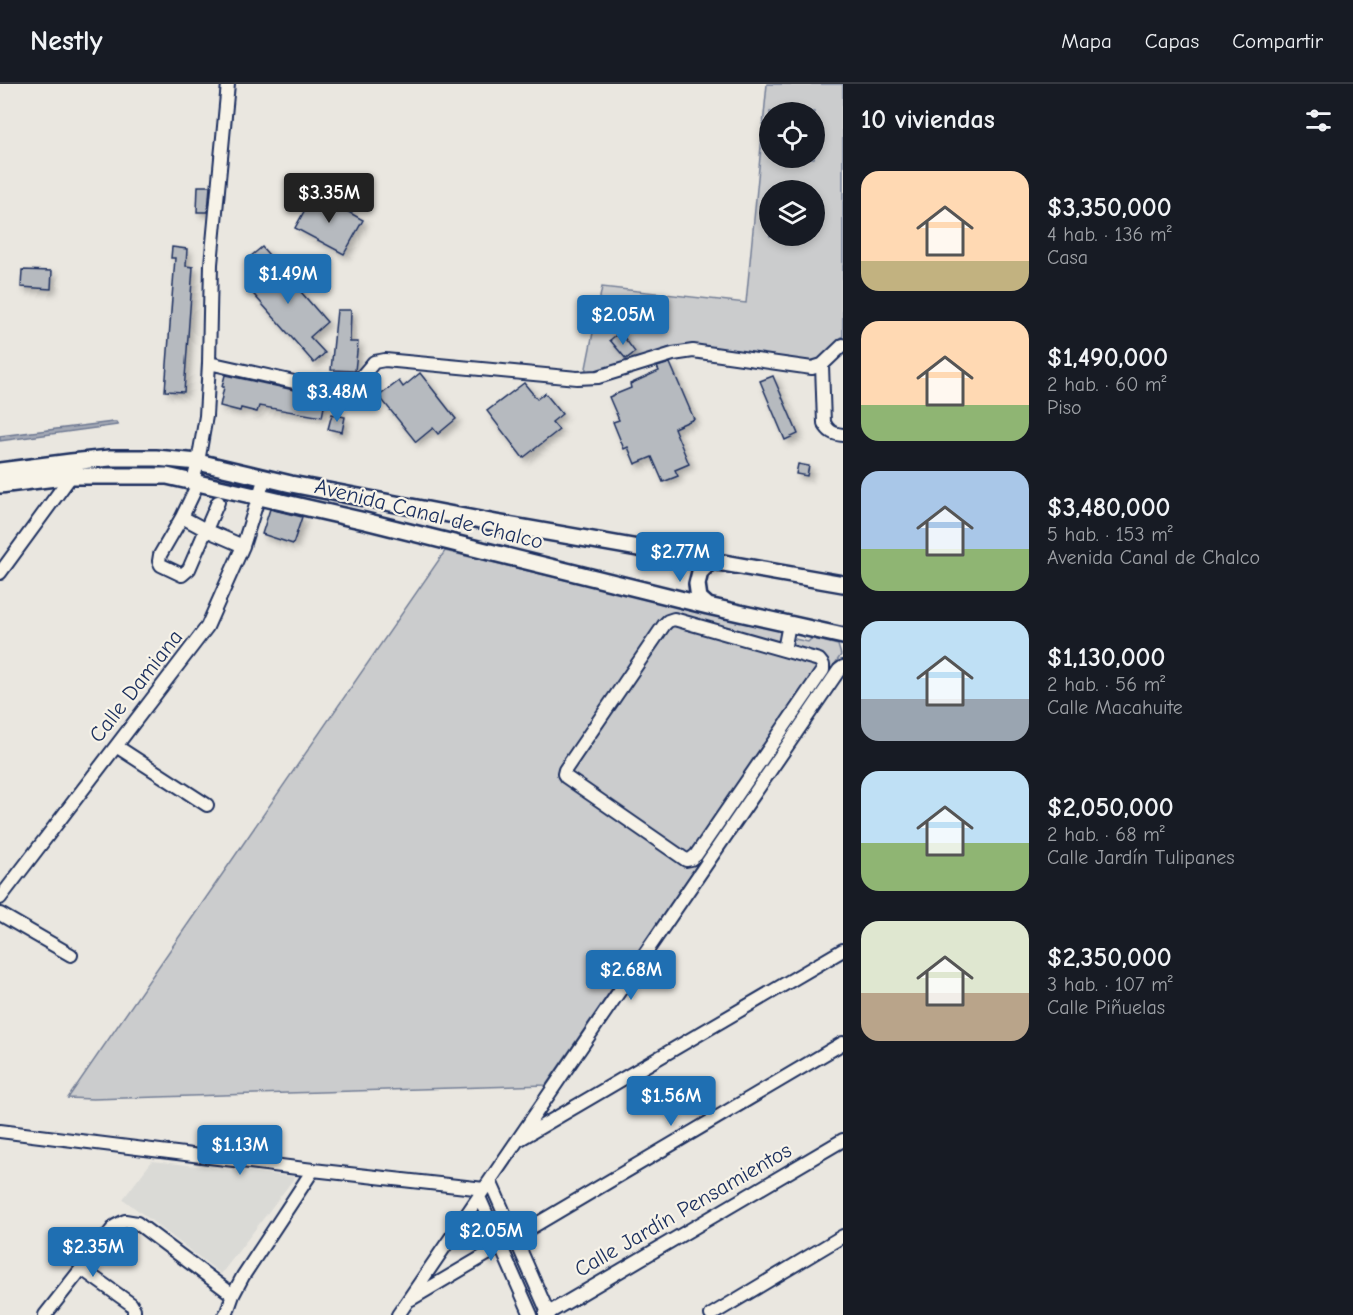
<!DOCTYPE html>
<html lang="es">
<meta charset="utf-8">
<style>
:root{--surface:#171b24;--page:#20242c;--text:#f1f3f6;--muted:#9ea1a6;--line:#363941;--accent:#1f6fb2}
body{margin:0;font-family:"Comic Neue",sans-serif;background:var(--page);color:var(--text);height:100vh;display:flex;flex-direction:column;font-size:22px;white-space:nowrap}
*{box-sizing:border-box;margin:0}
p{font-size:20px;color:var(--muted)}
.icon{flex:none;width:33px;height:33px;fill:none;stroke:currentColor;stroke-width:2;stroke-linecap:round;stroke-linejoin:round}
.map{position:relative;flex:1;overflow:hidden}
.side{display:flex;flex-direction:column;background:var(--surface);width:510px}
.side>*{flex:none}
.fabs{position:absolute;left:759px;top:18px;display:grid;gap:12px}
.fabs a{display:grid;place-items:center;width:66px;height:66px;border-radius:50%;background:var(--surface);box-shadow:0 3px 9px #0003;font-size:30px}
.price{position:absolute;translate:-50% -51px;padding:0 14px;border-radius:6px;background:var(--accent);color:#fff;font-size:20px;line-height:39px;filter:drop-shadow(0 2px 3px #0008)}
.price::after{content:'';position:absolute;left:50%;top:36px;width:18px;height:14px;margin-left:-9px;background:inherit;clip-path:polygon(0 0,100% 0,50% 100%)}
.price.on{background:#222;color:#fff}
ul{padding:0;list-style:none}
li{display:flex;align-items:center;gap:18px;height:150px;padding:0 18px}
li span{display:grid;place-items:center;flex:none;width:168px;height:120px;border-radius:18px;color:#555}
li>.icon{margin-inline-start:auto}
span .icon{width:72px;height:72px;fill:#fffc;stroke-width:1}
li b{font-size:26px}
h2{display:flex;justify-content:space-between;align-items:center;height:72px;padding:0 18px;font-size:26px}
header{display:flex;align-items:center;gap:36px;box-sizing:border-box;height:84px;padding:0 30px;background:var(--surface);border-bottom:2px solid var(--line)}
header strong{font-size:28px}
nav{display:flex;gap:33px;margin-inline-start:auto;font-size:21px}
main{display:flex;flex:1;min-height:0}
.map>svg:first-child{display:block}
</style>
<header>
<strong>Nestly</strong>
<nav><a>Mapa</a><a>Capas</a><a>Compartir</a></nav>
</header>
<main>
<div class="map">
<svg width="843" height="1231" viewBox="0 0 843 1231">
<defs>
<filter id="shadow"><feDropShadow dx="4" dy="4" stdDeviation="3" flood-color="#0004"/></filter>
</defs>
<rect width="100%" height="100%" fill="#eae7e0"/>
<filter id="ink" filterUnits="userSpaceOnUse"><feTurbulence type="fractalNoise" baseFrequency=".0167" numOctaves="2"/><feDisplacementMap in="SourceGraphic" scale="12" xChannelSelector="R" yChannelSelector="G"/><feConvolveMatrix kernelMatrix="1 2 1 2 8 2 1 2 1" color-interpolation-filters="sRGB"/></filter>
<g filter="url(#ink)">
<path fill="#dadad6" d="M152 1077 295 1093 221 1190 123 1115Z"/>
<path fill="#cbcccd" stroke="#737e96" stroke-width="1.5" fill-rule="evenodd" d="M767 0H843V252L820 276 811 277 683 262 668 264 627 280 585 289 602 203 746 219ZM770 28H814V74H770ZM770 106H814V152H770Z
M445 467 780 547 782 552 808 558 811 555H814L838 561 841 571 546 1001 93 1015 68 1014Z"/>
<path fill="#a3a8b4" stroke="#6d7892" stroke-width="1.5" d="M113 338H116L118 341 0 357V352Z"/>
<path fill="#b6babf" stroke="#1b2f5e" stroke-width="1.5" filter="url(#shadow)" d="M198 102H210L208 128H197Z
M314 109 363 136 344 170 295 144Z
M172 163 187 165 186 182 193 183 184 308 165 307 175 174H171Z
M262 163 327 238 310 253 325 269 314 279 248 204 265 189 251 172Z
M22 186 52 187 51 205 21 203Z
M337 226H351L350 258H358L355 287 331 286Z
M620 248 635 268 626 275 610 256Z
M670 279 694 335 674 344 689 380 675 386 678 392 663 398 652 373 635 380 628 363 624 365 613 338 619 336 609 313 631 304 630 300 659 287 657 283Z
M420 289 456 335 438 350 433 344 416 358 379 312 399 297 403 303Z
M225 291 326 313 322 333 259 322 257 328 241 324 240 327 220 322 224 303H222Z
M773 292 798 350 785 356 760 297Z
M524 299 537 315 545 309 562 330 552 338 559 346 523 374 487 327Z
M332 330 345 333 342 348 328 345Z
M798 380 809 382 807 392 796 390Z
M270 425 302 433 293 460 262 450Z"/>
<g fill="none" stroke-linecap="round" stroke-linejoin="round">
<defs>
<path id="minor" d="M209 279 321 304 340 306 352 304 374 278 385 276 577 294 598 293 673 270 693 267 812 284 822 281 843 261
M822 281 824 339C829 348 833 350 843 351
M193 398 198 378 206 332 209 279 211 180 228 0
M218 418 189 485 182 491 161 481 159 477 160 471 182 433 206 446 243 462
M182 433 194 408
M0 489 71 392V388
M674 535 819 576 823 581V586L696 771 691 775 686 776 566 693 564 690 565 686 664 541 668 537Z
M784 566 789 540
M116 662 207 721
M0 814 207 543 243 462 265 393
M0 830 71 871
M0 1047 313 1086 484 1105
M520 1055 843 866
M490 1097 549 1231
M479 1113 531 1231
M515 1153 843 959
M82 1185 131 1220 134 1225V1231
M411 1215 501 1162
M45 1231 115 1142 125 1137 137 1139 233 1211
M225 1231 227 1228 233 1211 243 1192 313 1086
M398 1231 839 586 843 583
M545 1231 843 1056
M711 1231 843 1152"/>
<path id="major" d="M0 387 71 378 110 374H156L198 378 291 400 496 439 843 500
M0 401 71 392H167L365 437 708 522 843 552
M708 522 699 514 697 500 700 488 711 477"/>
</defs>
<use href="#minor" stroke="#1b2f5e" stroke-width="16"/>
<use href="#major" stroke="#1b2f5e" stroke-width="20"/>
<use href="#minor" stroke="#f7f3e8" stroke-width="12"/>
<use href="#major" stroke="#f7f3e8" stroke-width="15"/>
</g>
</g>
<g text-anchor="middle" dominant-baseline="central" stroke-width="4.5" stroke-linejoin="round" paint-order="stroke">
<g font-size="22" fill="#1b2f5e" stroke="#f7f3e8">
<text transform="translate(429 430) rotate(14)">Avenida Canal de Chalco</text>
<text transform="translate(136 602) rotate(-52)">Calle Damiana</text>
<text transform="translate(683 1126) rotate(-30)">Calle Jardín Pensamientos</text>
</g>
</g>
</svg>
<div class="fabs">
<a><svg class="icon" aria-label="locate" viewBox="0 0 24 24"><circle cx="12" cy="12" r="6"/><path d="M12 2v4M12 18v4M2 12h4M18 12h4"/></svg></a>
<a><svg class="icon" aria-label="layers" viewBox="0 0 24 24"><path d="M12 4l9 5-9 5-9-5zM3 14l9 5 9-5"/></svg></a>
</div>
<b class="price on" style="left:329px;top:140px">$3.35M</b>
<b class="price" style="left:288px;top:221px">$1.49M</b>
<b class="price" style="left:623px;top:262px">$2.05M</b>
<b class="price" style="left:337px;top:339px">$3.48M</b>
<b class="price" style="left:680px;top:499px">$2.77M</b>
<b class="price" style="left:631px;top:917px">$2.68M</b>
<b class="price" style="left:671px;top:1043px">$1.56M</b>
<b class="price" style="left:240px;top:1092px">$1.13M</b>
<b class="price" style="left:491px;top:1178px">$2.05M</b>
<b class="price" style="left:93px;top:1194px">$2.35M</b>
</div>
<section class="side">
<h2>10 viviendas<svg class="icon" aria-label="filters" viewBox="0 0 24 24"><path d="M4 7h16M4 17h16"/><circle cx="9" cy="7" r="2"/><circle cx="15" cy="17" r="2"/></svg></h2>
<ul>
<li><span style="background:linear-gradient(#ffd9b3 75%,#c2b280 0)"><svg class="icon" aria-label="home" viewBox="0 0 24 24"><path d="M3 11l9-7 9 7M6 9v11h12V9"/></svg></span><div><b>$3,350,000</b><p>4 hab. · 136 m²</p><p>Casa</p></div></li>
<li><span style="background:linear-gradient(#ffd9b3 70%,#8fb573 0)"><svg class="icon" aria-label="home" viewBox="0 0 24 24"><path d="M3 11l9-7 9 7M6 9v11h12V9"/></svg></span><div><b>$1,490,000</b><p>2 hab. · 60 m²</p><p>Piso</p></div></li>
<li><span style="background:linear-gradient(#a9c7e8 65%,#8fb573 0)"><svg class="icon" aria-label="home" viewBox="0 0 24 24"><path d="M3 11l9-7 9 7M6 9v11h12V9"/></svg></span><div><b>$3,480,000</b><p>5 hab. · 153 m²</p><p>Avenida Canal de Chalco</p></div></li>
<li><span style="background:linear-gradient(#bfe0f5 65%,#9aa5b1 0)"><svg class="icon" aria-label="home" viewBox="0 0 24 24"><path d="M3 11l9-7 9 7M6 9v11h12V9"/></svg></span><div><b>$1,130,000</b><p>2 hab. · 56 m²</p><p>Calle Macahuite</p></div></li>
<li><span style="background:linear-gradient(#bfe0f5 60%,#8fb573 0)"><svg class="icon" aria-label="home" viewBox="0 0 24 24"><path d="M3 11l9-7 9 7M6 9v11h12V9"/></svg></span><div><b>$2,050,000</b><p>2 hab. · 68 m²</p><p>Calle Jardín Tulipanes</p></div></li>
<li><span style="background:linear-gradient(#dfe7d0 60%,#b9a48a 0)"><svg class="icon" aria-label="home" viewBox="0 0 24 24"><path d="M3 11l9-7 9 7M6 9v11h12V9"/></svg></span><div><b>$2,350,000</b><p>3 hab. · 107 m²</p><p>Calle Piñuelas</p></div></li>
</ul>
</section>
</main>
